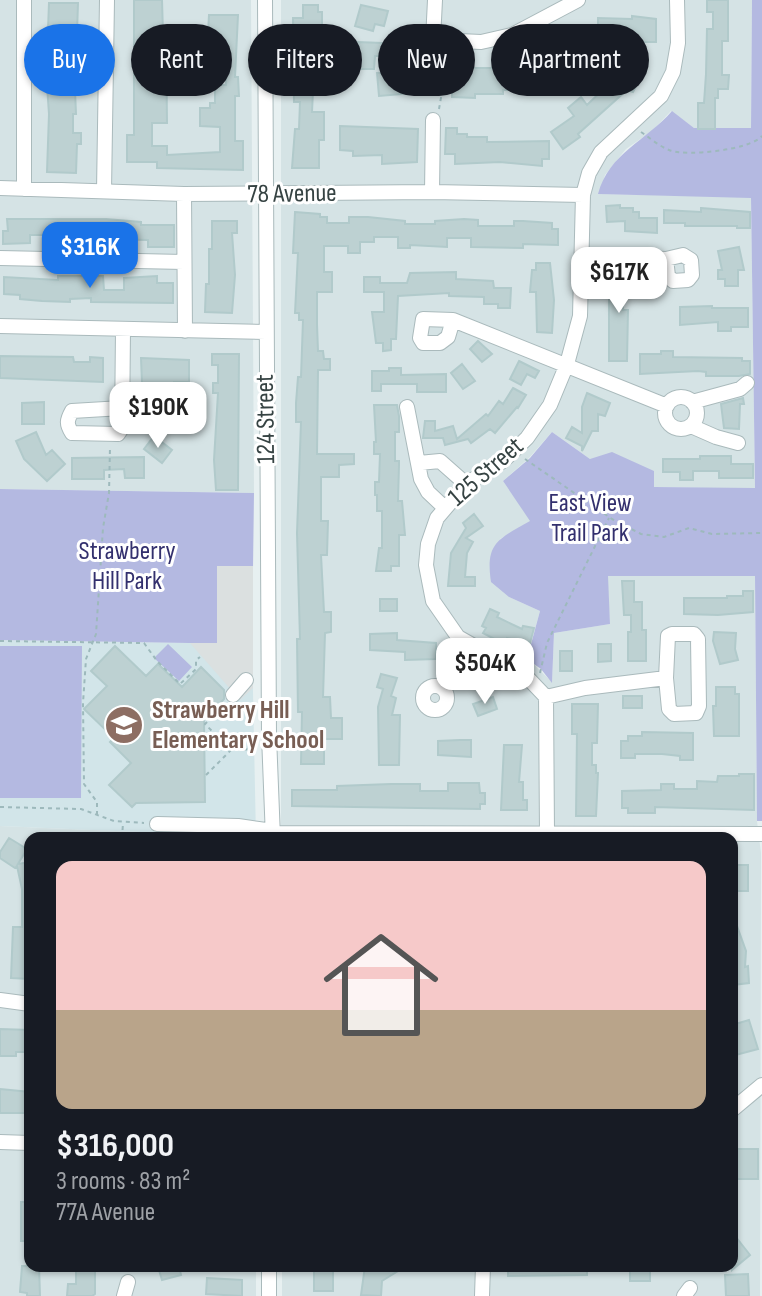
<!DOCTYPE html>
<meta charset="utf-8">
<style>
:root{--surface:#171b24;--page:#20242c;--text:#f1f3f6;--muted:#9ea1a6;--accent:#1a73e8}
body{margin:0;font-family:"Sofia Sans Condensed",sans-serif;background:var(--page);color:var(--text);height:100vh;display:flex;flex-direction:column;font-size:30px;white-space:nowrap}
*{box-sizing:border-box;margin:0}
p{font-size:26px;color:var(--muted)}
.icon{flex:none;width:44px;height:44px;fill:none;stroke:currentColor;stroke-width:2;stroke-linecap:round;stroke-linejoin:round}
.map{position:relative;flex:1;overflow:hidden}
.drawer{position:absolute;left:24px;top:832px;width:714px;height:440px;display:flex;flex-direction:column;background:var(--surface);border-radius:16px;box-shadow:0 2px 6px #0004}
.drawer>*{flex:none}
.banner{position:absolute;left:24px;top:24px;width:714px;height:72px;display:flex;gap:16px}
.price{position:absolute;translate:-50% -68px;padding:0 18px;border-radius:16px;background:#fff;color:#222;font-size:26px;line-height:52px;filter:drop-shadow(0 2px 4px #0008)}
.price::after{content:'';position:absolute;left:50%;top:48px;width:24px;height:18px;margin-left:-12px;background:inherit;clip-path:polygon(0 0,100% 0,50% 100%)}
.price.active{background:var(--accent);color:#fff}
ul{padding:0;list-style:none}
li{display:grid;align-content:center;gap:16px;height:424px;padding:0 32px}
li span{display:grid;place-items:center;height:248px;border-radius:16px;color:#555}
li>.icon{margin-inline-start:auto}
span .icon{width:144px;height:144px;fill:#fffc;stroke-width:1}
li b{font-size:34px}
.tag{padding:0 28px;border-radius:36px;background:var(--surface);box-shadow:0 2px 6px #0004;font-size:28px;line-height:72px}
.tag.active{background:var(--accent);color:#fff}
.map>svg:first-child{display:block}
</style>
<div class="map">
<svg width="762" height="1296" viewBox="0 0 762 1296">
<rect width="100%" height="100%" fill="#e7f0f1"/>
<path fill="#d5e3e5" d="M0 0H251L254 493 0 489Z
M281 0H752L751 128H694L671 111 652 131 626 149 605 175 599 194 751 197 755 489 654 487 590 459 552 432 529 458 503 481 531 521 500 539 509 597 540 611 527 658 552 682 554 633 610 624 607 576H755L757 821 761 853 760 1296H282V1266H732V838H281Z
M0 826 256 837 30 838V1266H256V1296H0Z"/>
<path fill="#d2e5e9" d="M0 640 252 644 256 837 0 826Z"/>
<path fill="#b4b9e1" d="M752 0H762V821H757L755 576H608L610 624 554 633 552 683 541 669 527 659 540 611 509 597 491 582C485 542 499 539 530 521L503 481 530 458 552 432 590 459 612 452 654 471V487L755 488 751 198 598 194C609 153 646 141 672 111L694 128H751Z
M0 489 254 493 252 644 0 640Z
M168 644 192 667 179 681 154 658Z
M0 646H82L81 798H0Z"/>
<path fill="#dbe0e0" d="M217 566H253V688L240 700 190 643H217Z"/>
<path fill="#bdd1d2" stroke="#b1cacb" stroke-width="2" d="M134 0H162L163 34H166L167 123H152V146H167V155L220 152V127L200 126V108H210V103H215V85H226V69L206 68 209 15H238L235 77H238L239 96H235V141H243V170L157 168V162H127V135H134Z
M707 0H728V41H722V75H729L728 89H718V98H715V129H698V103H704L706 74 707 29H713V12H707Z
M49 3H78L77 33H84V44L73 43 76 114H73V133H81V144H77L76 173 47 172 49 114 47 85H42V76H51V56H47Z
M303 5H318V12H322V35H331V44H310V70H314L312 112H324V140H319V168H292L295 129H299L300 102H294L293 18H303Z
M361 5 388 11 384 26 375 24 373 31 355 26Z
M632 16 656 19V42H633V36L611 35V42H591L590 55 577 54V61H558V76H542V48H567V34H577V30H598V18L632 19Z
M357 42 382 43V56H375L374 69H357Z
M633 58 647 65 633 92 627 90 578 134 580 137 563 149 551 132 574 116 568 108 581 97 587 105 608 85 615 92Z
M509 64H522V69H532V90H503V94H475V98L452 97V93H414L379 96 377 73 396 72V76L452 75 453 68H509Z
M340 126 418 129 417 162 382 164V155L353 156V151L340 150Z
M446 128H457V134H467V137H487V142L549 141V159H542V166L500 162 455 164V154H445Z
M620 205V208H633V212H639V218H657V233L625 231V221L607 222 606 206Z
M701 208 750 212V228H737V226H685V223H664V210L701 212Z
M295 212 320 214V217H327V223H349V217H368L405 221V224H435V221L464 219 478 220V226H514V221H523L552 223V229H558V245L523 244V248L471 247V238H447V247L410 245V248H398V237H374V242H360V253H348V246H324V272H332V292H317V324L318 351H323L324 359H330V370H318L317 454H354V464L339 465V477H321V521H328L327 555H321L324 612H331V632L325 633 323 697H330L331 718H342V739H324V764H301L302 712H298L297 639H300L297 533 301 422H296V403L298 377H301L303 320H299V313H295L298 253H293Z
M7 219H106L141 222V225H174V247H148V240L106 239V245H71V250L61 249V235H30V243L3 244V231H8Z
M212 221H237V233H232L235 275 232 313 205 312 206 284H209V249H212Z
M739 247 744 270H738V286H725V279H718V270H722L718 251Z
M536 263H550L554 300 552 333 537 332 536 292H530L532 270H536Z
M609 271H635V284H623V310H628L627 361H609Z
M456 272V279L493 281 494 288H511L510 308H498V304H484V297L449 296V293L398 296 396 339H391V350L383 351V343H376L372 312H384V292H364V277H380V283H407L410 273Z
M58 276H103L104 290H124V278L157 276V283H173V303L91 302V298L70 299V302L42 301 20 299V295L4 294V277L58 280Z
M712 306V308H748V327H731V331H718V322L680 325V307Z
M478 341 492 354 482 362 470 349Z
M661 351H673V357L742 358V361H750V374L739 376H706V372L698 371 640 374V354H661Z
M212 354H239L238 490H216L214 460 218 393H213V383H218V365H212Z
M0 356 73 357 74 362H90V357L103 358V382L0 378Z
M141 358 189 360V382H174L175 403 165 404 164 383H142Z
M519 361 539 371 535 378 527 374 521 385 510 379Z
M462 364 475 381 463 389 451 373Z
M389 368H401V375L446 374V392H417V384H381V391H372V371H389Z
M513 388 526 395 518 408 517 407 495 433 490 429 471 443 468 439 445 445 443 438H423L425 421H435V431L453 426 457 439 486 414 488 416 499 401 503 404Z
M587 393 610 403 605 416 598 414V431H592L582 451V446L566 438 572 427 582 433V407Z
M743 398 744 404H740L739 429 724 428 721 404Z
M44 402V424H22V403Z
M374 405H397L399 416V432H395V461H399V465L398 501H402L405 535H399V566H391V571H376L379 548H382V511H377V495H375V482H379L380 454H374V442H376Z
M149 407H172L171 431H152Z
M36 432 46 455 52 450 65 464 47 481 24 459 16 441Z
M154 436 172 450 162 463 144 449Z
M700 456H731V464H753V478H719V471H693V480H680V472H663V459H700Z
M144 457V478H125L124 469 104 470V479H72V458Z
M474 514 483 526 466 538 473 542 467 553 465 577H475V586H448L451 553 466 528 463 523Z
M622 581H634V602H642V630H646V661H628V632H631V615H624Z
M743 591H753V612L718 615 684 614V598H727V596H743Z
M380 599H397V611H380Z
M490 609 499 613 497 617 522 629 523 626 534 628 530 643 507 638 504 644 483 633 486 628 482 626Z
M714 632 736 633 735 649 738 660 720 664 713 641Z
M397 633V640L436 643V659L405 660V652L370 650V634Z
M598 644H611V661L598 662Z
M115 646 146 676 158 664 182 687 201 667 224 690V699L204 720 205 802 136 803 132 807 109 785 131 763 110 742 114 738 84 709 107 686 91 671Z
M560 651H572V671H560Z
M381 674 397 678 391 696 396 698 392 715H400L399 765H379L378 707 383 689 377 687Z
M716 687H735V694H739V736H714L713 706H716Z
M623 696H642V708H623Z
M493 697 497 709 478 716 473 704Z
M572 704H598L597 743H592V765H596V773H598L596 816H576L577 734H572Z
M642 732 693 733V760H680V756L662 754H635V758H621V741H628V736H642Z
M460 740H471V757L438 755V741Z
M504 745H522L519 782H523V800H527V810H501Z
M739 774H754V810L655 807V813H628V808H622V791L661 790V784H674V789H697V781L717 782 718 776H739Z
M448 783H479L480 793H485V804H480V809L292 806V790H337V786L391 784H420V791H448Z
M9 838 27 849 18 864 30 862V979L11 978 13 927H22V889L17 866 15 868 0 858V852Z
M732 865H748V891H732Z
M733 915 746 951 745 967 748 966 749 983 732 985Z
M749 1020 758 1049 732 1056V1025Z
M0 1029 30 1030V1052H16V1056H0Z
M0 1089 30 1092V1113H0Z
M736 1149H758V1179H735Z
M21 1202H30V1241H21Z
M732 1232 750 1255 732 1270Z
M22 1266H39L40 1296H27V1293L20 1292Z
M76 1266H95V1294L92 1296H67L68 1284H76Z
M166 1266H179L181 1275 162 1280 159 1270 166 1268Z
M365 1266H406L382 1281 381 1296 361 1295Z
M508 1266H587V1275L508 1276Z
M630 1266H650V1281H630Z
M314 1268 333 1269V1291H314Z
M748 1274 749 1296H726L725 1275Z
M207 1278 242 1280V1296L206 1294Z"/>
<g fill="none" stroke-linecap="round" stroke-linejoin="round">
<defs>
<path id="minor" d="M265 0 269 736 273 838
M417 39 481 42 512 35 578 0
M433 40 435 0
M0 188 184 194 432 192 583 195
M24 189V0
M104 191 107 0
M432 192 433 120
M184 194 185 331
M582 256 666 259 683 255 691 260 692 275 688 280 673 281 668 276 666 259
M0 258 184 262
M453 320 448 337 440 343H423L420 338 423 319 453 320 667 406
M0 326 266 332
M665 413a16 16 0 1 1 32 0a16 16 0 1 1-32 0Z
M692 402 740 389 747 383
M407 407 421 479 428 492 445 508
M122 408 72 411C67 420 66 424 72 433L118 434 122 428 123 330
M691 426 716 437 738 443
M419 463 440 461 466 484
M423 698a12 12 0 1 1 24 0a12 12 0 1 1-24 0Z
M442 687 471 646
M233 695 246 680
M546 697 585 688 666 678 669 709 674 714 696 713 699 706 698 639 694 634H672L668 636 666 678
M157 824 238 826 273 831
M273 833 762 834
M547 833 546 697 525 675 458 637 433 601 426 565 428 544 437 518 466 484 503 461 527 438 550 405 567 364 580 316 583 195 589 173 601 152 661 96 673 72 678 43 677 0
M0 1000 30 1004
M732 1110 762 1085
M0 1142 30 1143
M269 1266V1296
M124 1296 128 1282
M482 1296 483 1266
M684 1296 690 1288"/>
</defs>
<use href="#minor" stroke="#aababc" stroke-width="16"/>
<path stroke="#9db9bc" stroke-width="2" stroke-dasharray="4 4" stroke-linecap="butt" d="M439 109 449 52
M641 132C650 138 659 146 669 150 686 157 750 150 762 136
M525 459 612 519 641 534 664 537 689 528 712 534 762 533
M0 641 144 643 157 661 180 684 196 669V660L200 657
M540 673 547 643 609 518
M224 705 205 724 231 750
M206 775 231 750 258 749
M0 807 81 809 114 821 144 823
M97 815V802L84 784 83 703 86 659 96 634 103 528 109 493 110 447
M122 838 123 823"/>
<use href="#minor" stroke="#fff" stroke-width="14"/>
</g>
<defs>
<symbol id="school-disc" viewBox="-11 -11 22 22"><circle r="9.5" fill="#8d6e63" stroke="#fff"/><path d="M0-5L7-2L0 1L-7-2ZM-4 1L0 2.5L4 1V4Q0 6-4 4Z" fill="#fff"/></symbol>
</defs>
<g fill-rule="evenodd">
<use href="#school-disc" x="102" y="703" width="44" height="44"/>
</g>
<g text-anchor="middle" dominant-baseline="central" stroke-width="6" stroke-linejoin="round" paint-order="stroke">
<g font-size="26" fill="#364343" stroke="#fff">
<text transform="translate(292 194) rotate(-1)">78 Avenue</text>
<text transform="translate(266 419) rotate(-91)">124 Street</text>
<text transform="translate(486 472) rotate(-41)">125 Street</text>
</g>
<g font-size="26" fill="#33306e" stroke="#fff">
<text x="590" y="503">East View<tspan x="590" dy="30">Trail Park</tspan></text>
<text x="127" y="551">Strawberry<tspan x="127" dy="30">Hill Park</tspan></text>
</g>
<g font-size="26" font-weight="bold" fill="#785e54" stroke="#fff" text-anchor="start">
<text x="152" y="710">Strawberry Hill<tspan x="152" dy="30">Elementary School</tspan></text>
</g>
</g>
</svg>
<b class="price active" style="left:90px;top:290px">$316K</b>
<b class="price" style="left:619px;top:315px">$617K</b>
<b class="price" style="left:158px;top:450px">$190K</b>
<b class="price" style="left:485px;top:706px">$504K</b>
<div class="banner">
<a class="tag active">Buy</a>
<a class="tag">Rent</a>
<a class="tag">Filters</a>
<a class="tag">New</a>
<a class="tag">Apartment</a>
</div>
<section class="drawer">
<ul>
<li><span style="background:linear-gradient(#f6c9c9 60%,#b9a48a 0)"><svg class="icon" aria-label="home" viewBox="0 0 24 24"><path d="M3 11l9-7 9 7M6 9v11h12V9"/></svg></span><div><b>$316,000</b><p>3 rooms · 83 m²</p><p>77A Avenue</p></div></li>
</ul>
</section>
</div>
